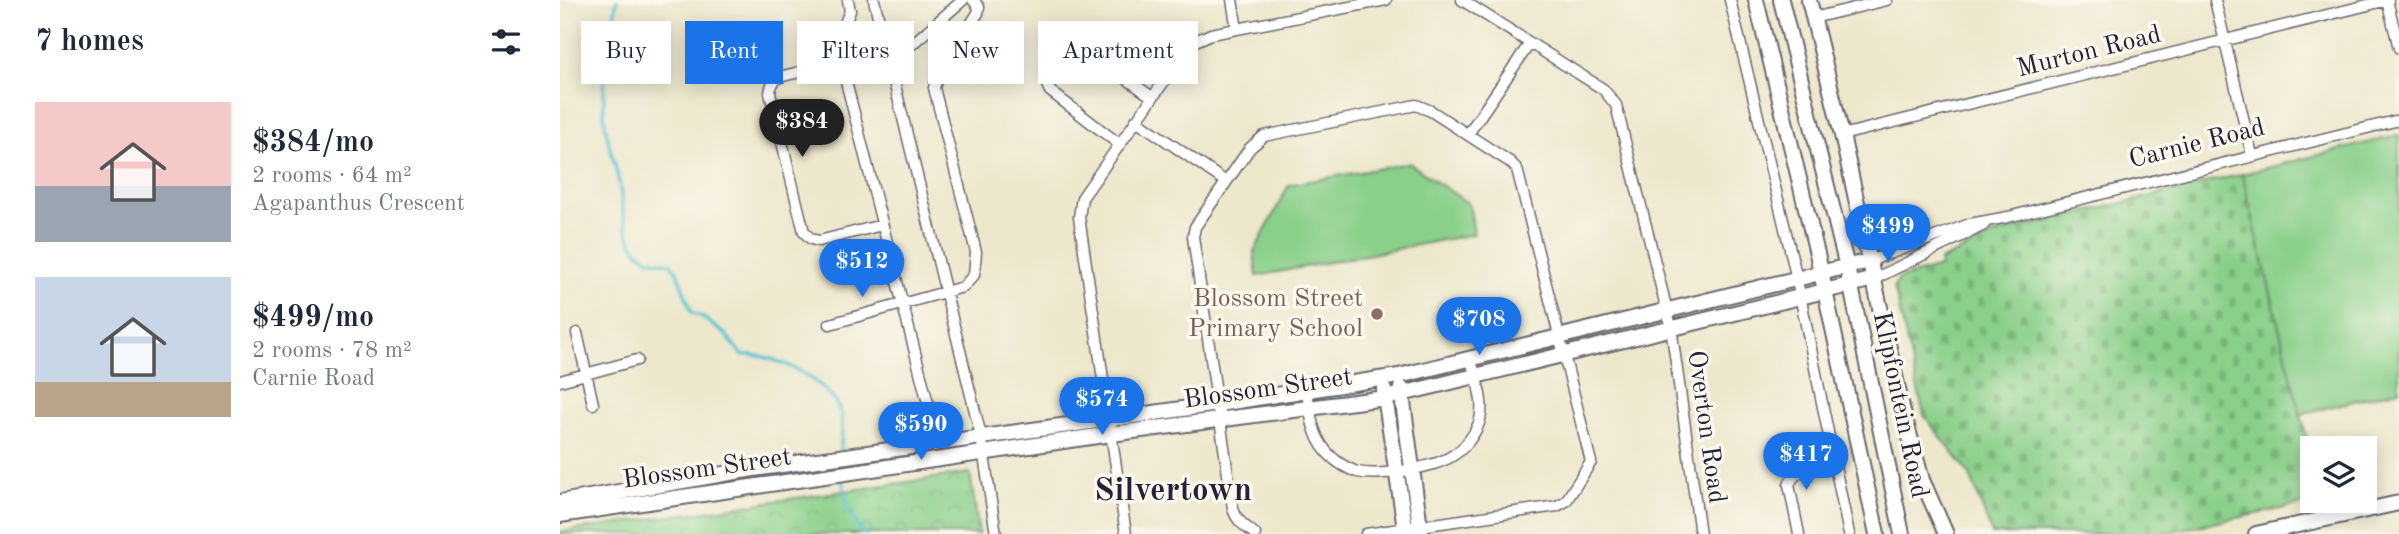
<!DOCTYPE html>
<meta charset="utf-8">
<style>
:root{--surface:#fff;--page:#f6f6f7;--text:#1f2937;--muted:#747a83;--accent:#1a73e8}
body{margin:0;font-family:"Old Standard TT",serif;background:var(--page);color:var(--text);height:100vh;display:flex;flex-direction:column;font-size:26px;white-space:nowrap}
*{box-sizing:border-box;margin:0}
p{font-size:23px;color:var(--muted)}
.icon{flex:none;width:38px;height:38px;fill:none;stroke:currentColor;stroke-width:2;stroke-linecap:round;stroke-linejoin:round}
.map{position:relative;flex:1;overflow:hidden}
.details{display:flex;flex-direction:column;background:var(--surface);width:560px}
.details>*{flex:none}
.top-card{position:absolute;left:21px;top:21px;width:665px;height:63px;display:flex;gap:14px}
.tools{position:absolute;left:1740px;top:436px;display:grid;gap:14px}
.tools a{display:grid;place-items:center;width:77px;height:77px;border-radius:0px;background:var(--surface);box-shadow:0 4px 18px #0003;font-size:35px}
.price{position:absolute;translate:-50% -60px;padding:0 16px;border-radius:24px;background:var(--accent);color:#fff;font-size:23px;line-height:46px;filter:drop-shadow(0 2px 4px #0008)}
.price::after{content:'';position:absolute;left:50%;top:42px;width:21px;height:16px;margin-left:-10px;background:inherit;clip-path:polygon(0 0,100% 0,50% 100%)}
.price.selected{background:#222;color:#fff}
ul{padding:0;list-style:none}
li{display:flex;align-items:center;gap:21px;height:175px;padding:0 35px}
li span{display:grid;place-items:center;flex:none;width:196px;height:140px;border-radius:0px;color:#555}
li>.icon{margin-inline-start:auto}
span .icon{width:84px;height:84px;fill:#fffc;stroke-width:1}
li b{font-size:30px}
h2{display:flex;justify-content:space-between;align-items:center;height:84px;padding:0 35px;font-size:30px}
.chip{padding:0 24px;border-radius:0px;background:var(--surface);box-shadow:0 4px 18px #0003;font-size:24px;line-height:63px}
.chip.selected{background:var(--accent);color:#fff}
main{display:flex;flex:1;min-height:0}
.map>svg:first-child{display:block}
</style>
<main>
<section class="details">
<h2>7 homes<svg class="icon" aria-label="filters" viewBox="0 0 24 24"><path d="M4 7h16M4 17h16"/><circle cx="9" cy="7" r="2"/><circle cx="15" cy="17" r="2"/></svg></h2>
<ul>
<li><span style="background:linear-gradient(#f6c9c9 60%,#9aa5b1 0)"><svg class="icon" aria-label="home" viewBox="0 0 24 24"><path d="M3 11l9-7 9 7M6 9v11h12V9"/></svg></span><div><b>$384/mo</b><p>2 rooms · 64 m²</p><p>Agapanthus Crescent</p></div></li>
<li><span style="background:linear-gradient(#c9d6e8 75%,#b9a48a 0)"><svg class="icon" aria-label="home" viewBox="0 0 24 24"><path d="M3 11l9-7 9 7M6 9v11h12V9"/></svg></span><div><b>$499/mo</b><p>2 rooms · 78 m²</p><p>Carnie Road</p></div></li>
</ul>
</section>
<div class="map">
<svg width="1839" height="534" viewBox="0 0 1839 534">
<defs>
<pattern id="cemetery-stones" width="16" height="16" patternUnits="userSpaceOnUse" patternTransform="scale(1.75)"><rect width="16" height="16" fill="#8ad08a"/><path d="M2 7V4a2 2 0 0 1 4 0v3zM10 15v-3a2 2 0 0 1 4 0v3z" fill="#77b278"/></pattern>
<pattern id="park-crowns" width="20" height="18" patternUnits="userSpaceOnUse" patternTransform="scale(1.75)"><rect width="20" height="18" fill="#8ad08a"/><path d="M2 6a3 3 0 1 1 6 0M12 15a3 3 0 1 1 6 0" fill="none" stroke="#77b278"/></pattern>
</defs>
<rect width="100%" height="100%" fill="#fbf7ec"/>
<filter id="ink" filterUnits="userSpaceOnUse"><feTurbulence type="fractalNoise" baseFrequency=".0143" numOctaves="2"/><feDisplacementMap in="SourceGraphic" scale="14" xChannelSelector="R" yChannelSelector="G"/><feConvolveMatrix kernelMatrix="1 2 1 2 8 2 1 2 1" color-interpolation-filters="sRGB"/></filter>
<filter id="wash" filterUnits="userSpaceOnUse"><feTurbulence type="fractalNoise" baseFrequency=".00686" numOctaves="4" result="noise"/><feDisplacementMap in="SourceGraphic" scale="28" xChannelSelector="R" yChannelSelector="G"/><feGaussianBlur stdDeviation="1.57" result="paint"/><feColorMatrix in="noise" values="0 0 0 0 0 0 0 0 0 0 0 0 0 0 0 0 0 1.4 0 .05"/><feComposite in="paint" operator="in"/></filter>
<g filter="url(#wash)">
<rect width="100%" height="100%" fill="#ede7cc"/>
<path fill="url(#cemetery-stones)" stroke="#567962" stroke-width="2" d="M1682 174 1752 460V500L1759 501 1599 534H1432L1410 475 1364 415 1334 287 1340 278 1380 267V261L1436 234Z"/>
<path fill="url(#park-crowns)" stroke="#567962" stroke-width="2" d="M410 473 419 534H0V532Z"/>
<path fill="#8ad08a" stroke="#567962" stroke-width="2" d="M1839 135V390L1740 414 1682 174Z
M849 163 909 204 914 234 697 276 694 252 729 185Z"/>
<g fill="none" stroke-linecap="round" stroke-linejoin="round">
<path stroke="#5ac4d6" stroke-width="3.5" d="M57 0C50 40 40 83 45 124 48 145 56 165 60 187 63 209 63 236 80 253 88 261 99 261 110 263L117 272 132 313 142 317 166 335 182 355C213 352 272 382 281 414 284 427 281 439 280 452
M282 477 288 509 303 534"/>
</g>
</g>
<g filter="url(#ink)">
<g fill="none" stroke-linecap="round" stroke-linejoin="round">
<defs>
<path id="street" d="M288 0 290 11 279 37 281 62 371 415
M314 0 421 436 436 534
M672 0 677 29
M902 0 1043 89 1056 105 1111 327 1140 534
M1170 0 1234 266 1289 534
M1655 0 1692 155
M1827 0 1839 48
M1253 18 1327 0
M576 120 666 182
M908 134 970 43
M1282 135 1828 0
M559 144 490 91C477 70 500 44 523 48L592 97
M322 225 259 241 251 239 244 232 210 93C211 84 214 79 223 76L351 45 403 0
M1309 261 1410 224 1448 217 1839 120
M1314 279 1424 225
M270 324 403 287 414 275 416 252 374 88 378 75 418 13 419 7 413 0
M17 333 33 404
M0 381 77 360
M747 390C750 415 753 442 774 459 781 465 789 469 797 472 819 477 873 468 892 456 904 449 914 436 919 423 926 403 916 380 911 360
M566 534 519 217 522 198 631 43 651 34 826 0
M695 534C685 526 676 521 673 508L633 237 635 227 690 148 704 136 856 105 871 111 950 162 957 169 1031 462 1006 501 997 506 806 534
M1239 534 1229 485C1235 467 1258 467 1274 463"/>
<path id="secondary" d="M1196 0 1258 258 1317 534
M1221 0 1287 267 1342 534
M1249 0 1282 135 1343 412 1362 480 1386 534
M841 388 861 534
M824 390 846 534
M0 502 193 469 658 404 839 376 1309 261
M0 515 551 434 825 398 1314 279
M1696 534 1839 503"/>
</defs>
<use href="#street" stroke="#69676e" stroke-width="13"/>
<use href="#secondary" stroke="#69676e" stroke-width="18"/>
<use href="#street" stroke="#fff" stroke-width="10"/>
<use href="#secondary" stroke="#fff" stroke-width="14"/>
</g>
</g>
<circle fill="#8d6e63" stroke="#fbf7ec" stroke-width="2.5" cx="817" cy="314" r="7"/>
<g text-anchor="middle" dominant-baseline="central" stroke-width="7" stroke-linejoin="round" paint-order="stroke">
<g font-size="26" fill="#22223b" stroke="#fbf7ec">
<text transform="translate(1529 52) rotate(-14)">Murton Road</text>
<text transform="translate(1637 144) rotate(-14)">Carnie Road</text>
<text transform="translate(708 389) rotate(-8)">Blossom Street</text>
<text transform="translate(1340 405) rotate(78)">Klipfontein Road</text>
<text transform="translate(1146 427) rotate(82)">Overton Road</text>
<text transform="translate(147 469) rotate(-8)">Blossom Street</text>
</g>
<g font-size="26" fill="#785e54" stroke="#fbf7ec" text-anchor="end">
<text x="803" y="299">Blossom Street<tspan x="803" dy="30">Primary School</tspan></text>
</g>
<g font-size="33" font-weight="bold" fill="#22223b" stroke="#fbf7ec">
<text x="613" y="491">Silvertown</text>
</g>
</g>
</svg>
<div class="tools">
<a><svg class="icon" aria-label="layers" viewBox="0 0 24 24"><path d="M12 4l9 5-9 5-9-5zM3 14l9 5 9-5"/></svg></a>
</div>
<b class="price selected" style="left:242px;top:159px">$384</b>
<b class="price" style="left:1328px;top:264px">$499</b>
<b class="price" style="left:302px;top:299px">$512</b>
<b class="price" style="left:919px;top:357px">$708</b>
<b class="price" style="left:542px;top:437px">$574</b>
<b class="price" style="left:361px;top:462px">$590</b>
<b class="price" style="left:1246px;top:492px">$417</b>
<div class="top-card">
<a class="chip">Buy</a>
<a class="chip selected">Rent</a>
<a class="chip">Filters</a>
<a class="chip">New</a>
<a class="chip">Apartment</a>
</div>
</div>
</main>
